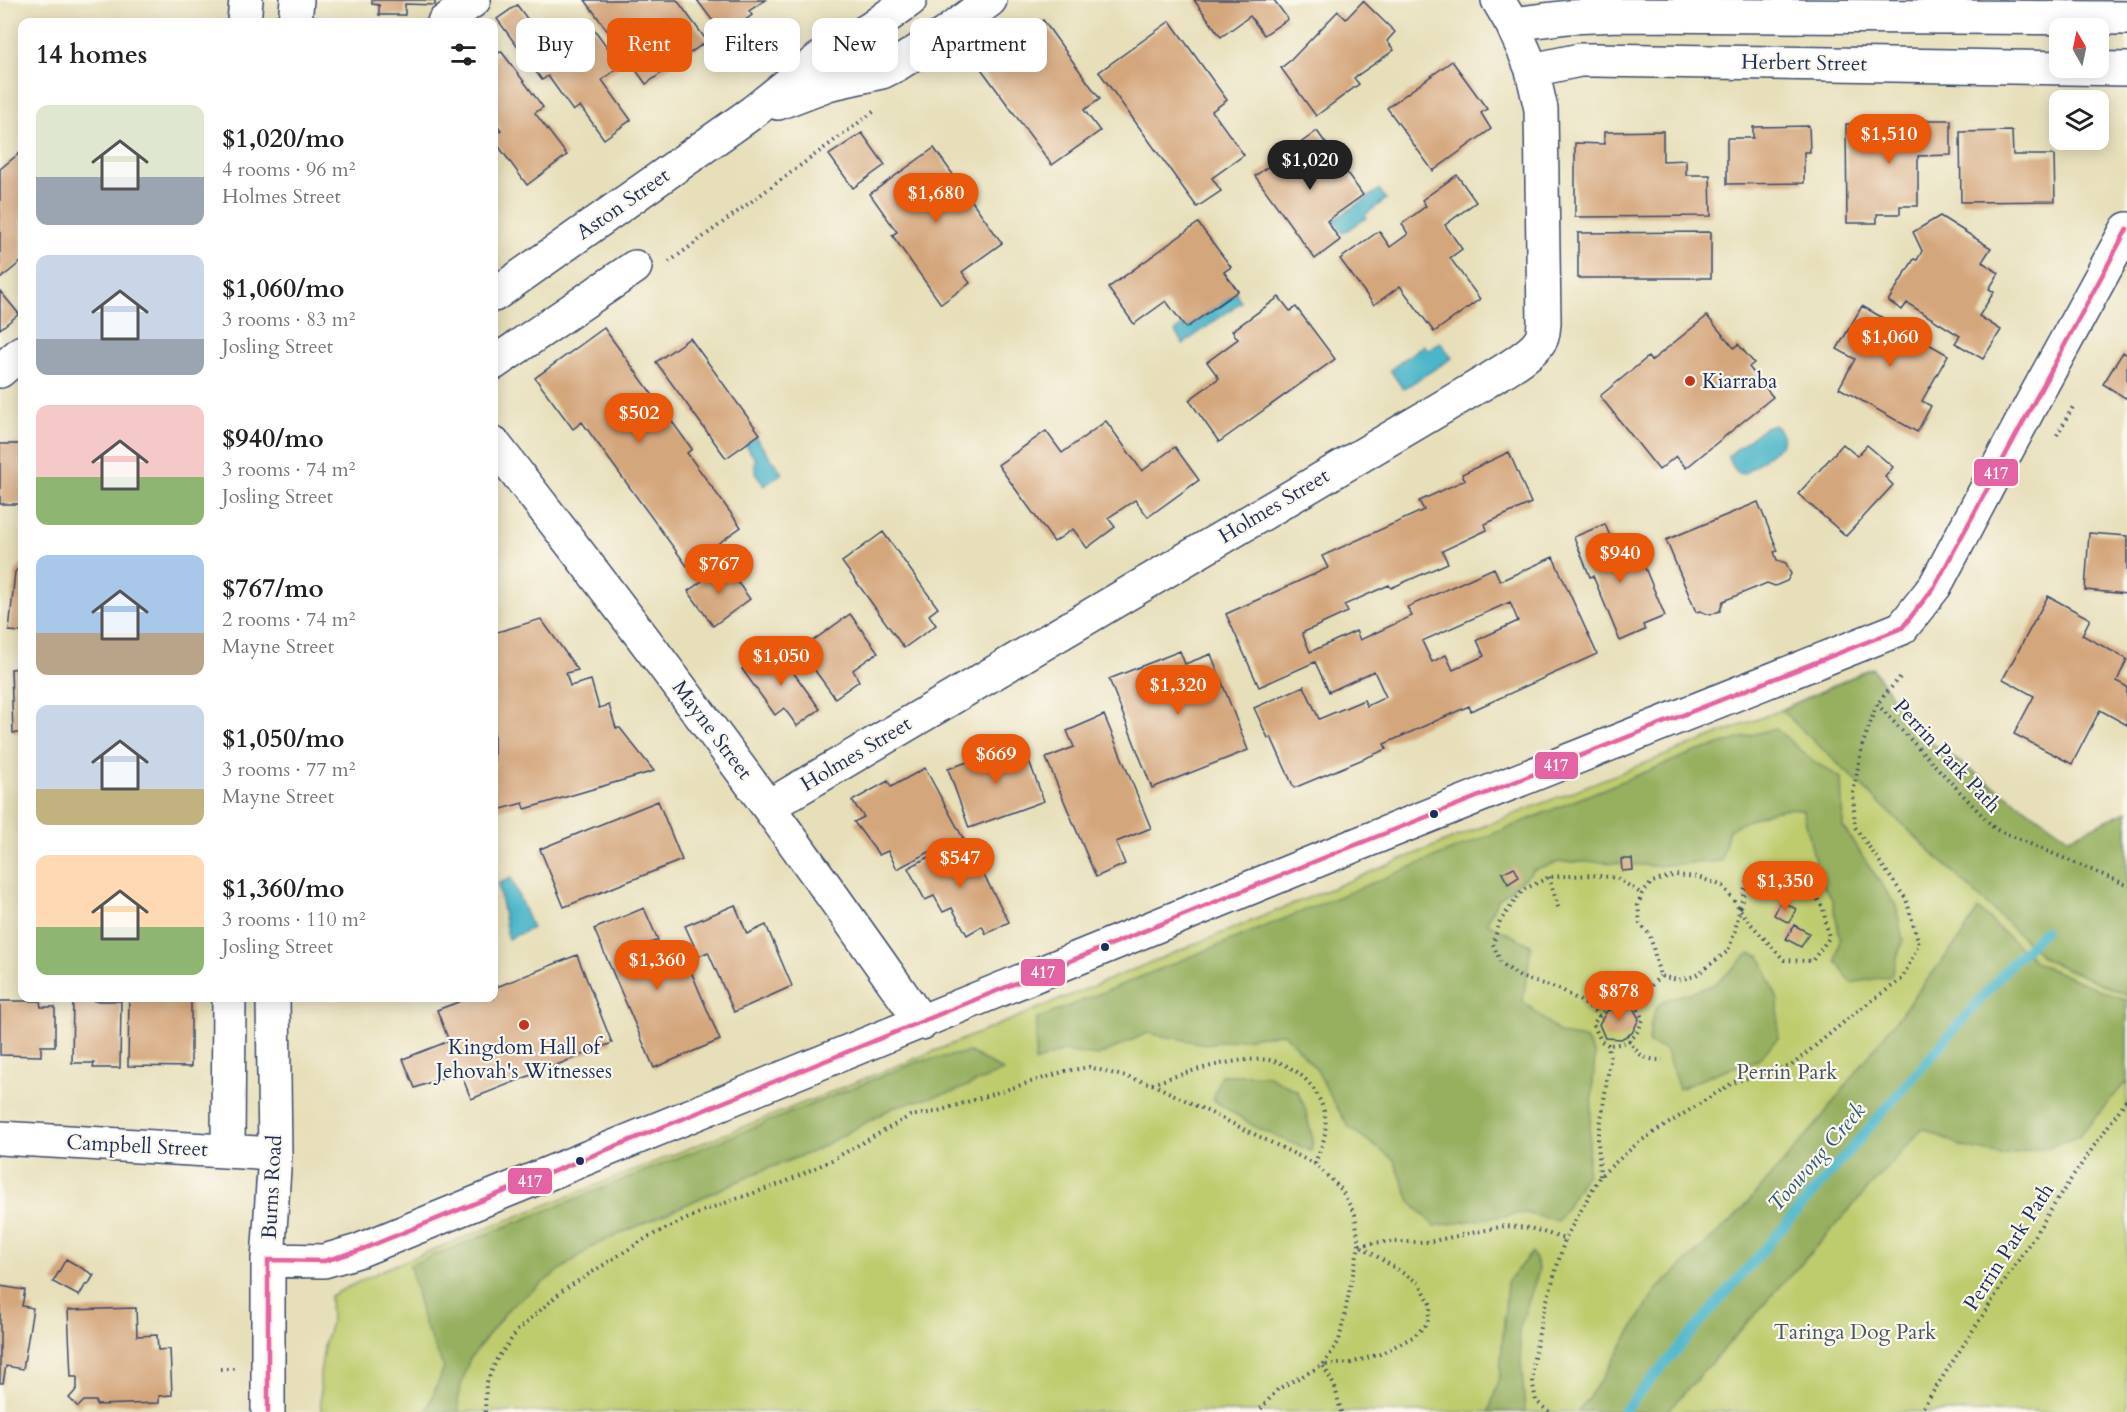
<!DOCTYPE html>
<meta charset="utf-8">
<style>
:root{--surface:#fff;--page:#f6f6f6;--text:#222;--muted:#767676;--accent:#ea580c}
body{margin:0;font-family:Cardo,serif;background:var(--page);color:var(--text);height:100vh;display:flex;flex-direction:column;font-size:22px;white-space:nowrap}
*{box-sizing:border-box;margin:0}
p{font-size:20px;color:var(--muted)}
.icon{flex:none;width:33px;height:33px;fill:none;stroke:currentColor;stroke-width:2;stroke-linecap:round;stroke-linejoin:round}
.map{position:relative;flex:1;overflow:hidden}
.sheet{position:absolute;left:18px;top:18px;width:480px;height:984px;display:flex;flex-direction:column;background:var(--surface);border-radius:12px;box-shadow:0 3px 15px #0003}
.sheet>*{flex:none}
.banner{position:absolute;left:516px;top:18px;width:570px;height:54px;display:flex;gap:12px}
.needle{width:39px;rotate:351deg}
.fabs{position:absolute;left:2049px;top:18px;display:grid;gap:12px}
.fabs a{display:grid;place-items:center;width:60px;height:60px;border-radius:12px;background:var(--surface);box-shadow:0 3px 15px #0003;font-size:30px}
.price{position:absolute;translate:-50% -51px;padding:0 14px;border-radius:21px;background:var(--accent);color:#fff;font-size:20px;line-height:39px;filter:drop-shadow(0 2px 3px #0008)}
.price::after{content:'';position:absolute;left:50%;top:36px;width:18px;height:14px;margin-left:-9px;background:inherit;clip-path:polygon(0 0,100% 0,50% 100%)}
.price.selected{background:#222;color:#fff}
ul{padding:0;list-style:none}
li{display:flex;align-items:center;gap:18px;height:150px;padding:0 18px}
li span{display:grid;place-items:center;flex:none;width:168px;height:120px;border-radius:12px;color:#555}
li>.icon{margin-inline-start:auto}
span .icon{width:72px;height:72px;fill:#fffc;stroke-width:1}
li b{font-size:26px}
h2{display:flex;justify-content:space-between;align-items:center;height:72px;padding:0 18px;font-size:26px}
.pill{padding:0 21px;border-radius:12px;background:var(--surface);box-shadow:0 3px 15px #0003;font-size:21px;line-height:54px}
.pill.selected{background:var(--accent);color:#fff}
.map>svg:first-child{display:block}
</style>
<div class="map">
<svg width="2127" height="1412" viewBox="0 0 2127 1412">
<rect width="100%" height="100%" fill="#fbf7ec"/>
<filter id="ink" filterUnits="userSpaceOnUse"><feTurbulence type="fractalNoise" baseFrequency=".0167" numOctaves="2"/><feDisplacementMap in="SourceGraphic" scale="12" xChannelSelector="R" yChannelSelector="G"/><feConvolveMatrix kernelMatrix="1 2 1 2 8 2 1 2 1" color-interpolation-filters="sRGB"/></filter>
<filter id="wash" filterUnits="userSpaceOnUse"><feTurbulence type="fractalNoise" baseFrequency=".008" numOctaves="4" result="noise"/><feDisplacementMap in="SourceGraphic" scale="24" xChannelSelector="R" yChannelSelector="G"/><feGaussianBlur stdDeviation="1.35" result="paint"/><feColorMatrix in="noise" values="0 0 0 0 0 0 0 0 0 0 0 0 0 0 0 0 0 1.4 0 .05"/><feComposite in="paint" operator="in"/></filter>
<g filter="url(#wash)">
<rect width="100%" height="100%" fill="#e7dfba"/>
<path fill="#bfcc6e" stroke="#6d7e66" stroke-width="1.5" d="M1872 668 1917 733 2069 838 2127 811V1412H321L320 1373 325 1341 331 1323 330 1296 387 1268 947 1046 1466 833 1781 710Z"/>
<path fill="#97b061" stroke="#597060" stroke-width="1.5" d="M1872 668 1917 733 2069 838 2127 811V995L2046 960 1781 710Z
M1775 728 1816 763 1841 778 1843 827 1896 906 1903 940 1891 976 1851 983 1836 961 1840 938 1832 899 1819 879 1803 810C1781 804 1748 819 1729 830L1721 861 1654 866 1601 862H1560L1535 869 1497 901 1487 923 1531 945 1523 1001 1561 1034 1585 1038 1595 1055 1587 1173 1558 1221 1525 1213 1434 1226 1410 1201 1394 1160 1349 1127 1335 1105 1317 1070 1284 1033 1206 1044 1147 1033 1098 1056 1063 1051 1035 1062 1037 1019 1692 753Z
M1978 909 2038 964 2127 1001V1081L2079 1136 2049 1147 2002 1155 1963 1147 1923 1128 1667 1412H1578L1603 1377 1657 1289 1736 1216 1815 1126 1919 990 1962 936Z
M1749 953 1760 956 1778 1000V1038L1758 1060 1721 1071 1679 1089 1665 1049 1649 1044C1651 987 1671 1003 1710 986 1722 981 1739 962 1749 953Z
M970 1052 1003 1071 956 1091 896 1106 814 1151 761 1171 593 1246 510 1307 469 1360 458 1396 459 1412H426L444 1368 423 1321 410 1265 917 1062Z
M1221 1075H1267L1297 1091 1304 1105 1313 1140 1311 1151 1257 1128 1213 1100Z
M1532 1252 1539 1270 1519 1330 1525 1412H1489L1500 1374 1507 1282Z"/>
<path fill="#4cb6c9" stroke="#347294" stroke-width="1.5" d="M1379 190 1386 199 1365 215 1366 218 1343 233 1334 220Z
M1236 293 1241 302 1183 344 1175 332 1183 325 1186 328Z
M1440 342 1452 358 1403 389 1390 370 1424 345 1428 350Z
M1774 425 1779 430 1783 437 1781 445 1744 474 1738 473 1729 461 1728 456 1765 427Z
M755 437 782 473 764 486 756 473 754 463 756 460 745 444Z
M511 878 532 928 508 939 498 884Z"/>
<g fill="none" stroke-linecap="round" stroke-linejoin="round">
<path stroke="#4cb6c9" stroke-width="10" d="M1623 1412 2010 965 2044 931"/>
</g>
<g id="blocks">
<path fill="#d4a67c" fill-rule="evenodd" d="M372 0H435V5L405 4V15H379V5L372 4Z
M585 0H677L707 41 646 84Z
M697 0H765L749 11 752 15 724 36Z
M1194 0H1274L1288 19 1264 35 1250 16 1221 37Z
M1363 1 1395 32 1387 41 1394 50 1354 78 1359 84 1316 116 1281 68 1291 60 1338 11 1346 19Z
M517 5 547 46 586 18 621 66 602 80 631 120 604 139 580 106 573 111 548 76 542 80 497 19Z
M1043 20 1100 99 1084 110 1100 131 1052 165 979 66Z
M1170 21 1227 100 1212 111 1244 155 1212 178 1221 191 1197 207 1099 72Z
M501 51 543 107 535 113 567 155 527 185 494 140V135L501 130 494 120V57Z
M1452 61 1487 109 1481 113 1491 129 1433 171 1387 108Z
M1914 120H1951V155L1918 156V206H1900V214H1877V223H1847L1846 124 1914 123Z
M1809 126 1810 152H1804V183L1727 184V138H1753V127Z
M1317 131 1363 195 1327 221 1340 240 1315 259 1255 176Z
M1663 131V161L1686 160V175H1710L1711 216 1575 217V143L1604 144V132Z
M2012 131 2013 155H2054L2055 201 1961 202 1960 132Z
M862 133 885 165 853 188 829 155Z
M934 148 1002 243 962 272 970 283 941 304 892 235 897 232 870 194Z
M22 151V261L0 279V169Z
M1457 175 1476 202 1445 225 1462 249 1450 258 1480 299 1434 332 1400 286 1374 305 1340 259 1379 231 1390 247 1408 234 1402 224 1426 206 1422 200Z
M1940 216 1991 248 1982 262 1999 273 1989 289 1994 292 1979 316 2001 330 1983 359 1955 343 1960 336 1907 303 1902 310 1888 301 1914 259 1917 260 1922 251 1913 232Z
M1198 223 1231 267 1224 272 1238 291 1186 328 1166 301 1134 324 1108 288Z
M1711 232V278H1578V233Z
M0 291 19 314 0 329Z
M1279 297 1290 311 1296 307 1335 359 1219 442 1189 400 1219 378 1207 362 1238 339 1232 331Z
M1862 306 1948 355 1922 401 1931 406 1917 432 1839 388 1855 359 1837 349Z
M1707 316 1734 348 1738 344 1754 363 1749 367 1773 397 1686 468 1676 456 1659 470 1600 396 1648 357 1651 361Z
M604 328 692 449 687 453 741 527 687 566 582 422 573 429 535 378Z
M690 338 760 434 726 458 656 362Z
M2123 352 2127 355V399L2103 384Z
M1106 421 1142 471 1175 447 1199 480 1148 517 1135 500 1108 518 1115 527 1087 548 1073 529 1054 542 998 465 1046 431 1062 453Z
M0 444H22V504H0Z
M1843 444 1857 456 1867 445 1893 467 1885 477 1893 485 1846 536 1798 494Z
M1509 452 1531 503 1485 524 1487 530 1442 551 1448 563 1391 588 1389 585 1344 605 1348 612 1302 633 1310 652 1356 631 1360 640 1412 616 1407 607 1494 568 1500 581 1553 557 1597 654 1471 711 1469 706 1384 744 1387 749 1294 788 1271 737 1268 738 1254 708 1304 686 1319 719 1364 700 1367 706 1386 697 1374 671 1329 692 1315 662 1259 687 1226 614 1328 568 1322 556 1424 510 1419 501 1465 480 1462 474ZM1510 602 1518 621 1477 640 1484 656 1453 670 1446 655 1432 662 1422 641Z
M1758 502 1778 551 1774 552 1777 560 1786 563 1791 574 1787 581 1775 586 1767 583 1723 601 1720 611 1710 615 1700 611 1696 612 1666 540Z
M1605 524 1621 563 1640 556 1665 616 1643 625 1645 630 1620 641 1593 576 1590 577 1574 537Z
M883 532 938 608 929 615 936 625 904 648 842 562Z
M2089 533 2127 536V594L2085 590Z
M22 564V632L9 631 15 572Z
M725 565 750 599 713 626 688 591Z
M2048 596 2090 619 2082 635 2127 659 2117 681 2127 687V725L2100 710 2072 764 2014 734 2034 696 2003 679Z
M850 614 878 652 853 670 859 681 835 698 800 650Z
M541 619 578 670 566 673 570 686 591 680 599 708 609 705 616 728H620L654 771 525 809 523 803 494 811V633Z
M774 646 820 709 797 726 784 708 775 715 742 669Z
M1180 651 1185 664 1211 654 1248 750 1152 788 1109 679Z
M22 668V733H13L11 669Z
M1104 715 1151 828 1116 842 1125 864 1096 877 1046 758 1074 747 1067 731Z
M1022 742 1044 801 969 828 948 769Z
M925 768 964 840 953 846 950 841 897 869 888 851 879 855 854 822 864 817 852 801 888 781 891 787Z
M658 801 682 860 564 907 540 849Z
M967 844 1009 922 986 934 982 926 967 935 952 908 943 912 934 896 925 900 908 868 938 852 941 858Z
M1621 859H1632L1633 870 1622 871Z
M1514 867 1519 877 1508 884 1502 873Z
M1781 901 1796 909 1789 923 1774 915Z
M735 905 747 934 766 925 792 986 734 1012 708 952 699 956 685 926Z
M644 908 658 940 641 947 647 963 681 948 720 1040 654 1068 594 929Z
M1794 925 1809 933 1801 947 1786 939Z
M577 955 612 1043 471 1099 460 1071 415 1088 403 1059 449 1041 437 1010 469 998H494V988Z
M73 998H94V1001H121L120 1068H93L94 1063H72Z
M129 998H191V1067L128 1066Z
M0 1001H40L41 1007H55V1046H41V1056L0 1055Z
M1615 1006H1632L1639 1019 1632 1033 1621 1039 1605 1038 1599 1024 1607 1011Z
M66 1259 94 1275 88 1285 86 1284 79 1296 53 1282Z
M0 1286 25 1290 22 1306 33 1308 23 1369 6 1366 3 1383H0Z
M136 1308 137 1336 157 1335 158 1350 170 1349 172 1395 159 1396V1403L96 1405V1401H84L78 1407 69 1398 77 1389V1377H71L68 1310Z"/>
</g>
</g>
<g filter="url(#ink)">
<use href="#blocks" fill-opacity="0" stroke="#3a496c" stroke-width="1.5"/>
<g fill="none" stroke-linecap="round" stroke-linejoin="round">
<defs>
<path id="minor" d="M244 22 246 0
M295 22 297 0
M444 22 474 0
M1512 24 1568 17 1620 15 2127 18
M1532 70 1580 60H1595L2127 69
M778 103 828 84 882 72 896 65 945 34 990 0
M494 295 753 112 818 60 870 29 910 0
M494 363 635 267
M0 371 22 352
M494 444C642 633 785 826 922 1023
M769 806 1487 381C1502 371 1531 356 1540 341 1544 336 1543 329 1544 323L1541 109 1532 70 1525 53 1512 24 1498 0
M0 1138 275 1154
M228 1151 229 998
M268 1260 324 1261 358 1251 1338 852 1902 628 1935 586 2034 399 2127 229
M268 1412V1260L275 1154 273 998"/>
</defs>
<use href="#minor" stroke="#3a496c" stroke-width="36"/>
<path stroke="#3a496c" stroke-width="4" stroke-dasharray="1.5 4.5" stroke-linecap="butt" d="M669 262 876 110
M2057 435 2074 405
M1877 704 1995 829 2127 885
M1549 877 1559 910
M1740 907 1735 931 1728 951 1695 976 1678 980 1660 976 1650 935 1640 924 1638 905 1642 894 1652 882 1675 875 1698 877 1723 886 1750 923 1784 960 1812 961 1829 938 1823 908 1806 881 1790 869 1766 870 1746 884 1740 907
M1635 1003 1660 976
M1599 1016 1590 1007 1562 990 1520 977 1501 963 1493 944 1500 921 1523 890 1549 877 1592 875 1617 878 1642 894
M1629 1040C1639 1056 1644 1060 1663 1060
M1152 1084C1183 1073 1236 1056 1269 1060 1302 1065 1330 1100 1325 1133 1324 1143 1318 1154 1315 1164
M1600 1176 1598 1140 1610 1060 1608 1045 1601 1041 1593 1024C1608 1005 1611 1003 1635 1003L1643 1020C1634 1040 1630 1044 1608 1045
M1360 1245 1381 1242H1428L1505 1226 1530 1228 1565 1239
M220 1369H234
M485 1412 486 1384 497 1359 518 1330 562 1291 648 1237 708 1209 785 1182 830 1161 910 1116 935 1112 1066 1071 1089 1067 1152 1084 1315 1164 1341 1189 1355 1215 1359 1245 1339 1341 1323 1365 1278 1389 1258 1412
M1341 1412 1335 1387 1323 1365 1351 1363 1380 1354 1413 1337 1427 1324 1431 1305 1420 1284 1359 1245
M1549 1412 1536 1401 1533 1385V1363L1542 1317 1565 1239 1600 1176 1639 1142 1734 1082 1791 1066 1856 1012 1902 979 1919 944 1906 899 1855 827 1853 793 1862 746 1877 704 1902 675
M1920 1412 2067 1185 2127 1099"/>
<use href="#minor" stroke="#fff" stroke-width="33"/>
<defs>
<path id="bus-1" d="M268 1260 324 1261 358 1251 1338 852 1902 628 1935 586 2127 229
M268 1260V1412"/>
</defs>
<use href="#bus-1" stroke="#fbf7ec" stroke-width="9"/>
<use href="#bus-1" stroke="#e463a4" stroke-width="4.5"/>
</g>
</g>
<g fill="#c8321e" stroke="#fbf7ec" stroke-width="2">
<circle cx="1690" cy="381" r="6"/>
<circle cx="524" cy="1025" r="6"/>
</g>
<g fill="#1b2f5e" stroke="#fbf7ec" stroke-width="2">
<circle cx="1434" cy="814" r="5"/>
<circle cx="1105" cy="947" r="5"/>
<circle cx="580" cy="1161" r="5"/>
</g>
<g text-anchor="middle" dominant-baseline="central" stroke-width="4.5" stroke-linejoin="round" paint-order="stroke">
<g font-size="21" fill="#1b2f5e" stroke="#fbf7ec">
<text transform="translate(1804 63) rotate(1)">Herbert Street</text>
<text transform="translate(623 204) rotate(-35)">Aston Street</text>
<text transform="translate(1274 506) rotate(-31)">Holmes Street</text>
<text transform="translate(712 730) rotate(53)">Mayne Street</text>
<text transform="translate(856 754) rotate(-31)">Holmes Street</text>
<text transform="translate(1947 756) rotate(47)">Perrin Park Path</text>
<text transform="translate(137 1146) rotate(3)">Campbell Street</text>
<text transform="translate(272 1187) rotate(-87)">Burns Road</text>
<text transform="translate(2009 1247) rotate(-57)">Perrin Park Path</text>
</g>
<g font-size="21" fill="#1b2f5e" stroke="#fbf7ec" text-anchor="start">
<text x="1702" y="381">Kiarraba</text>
<text x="524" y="1047" text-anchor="middle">Kingdom Hall of<tspan x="524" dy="24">Jehovah's Witnesses</tspan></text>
</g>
<g font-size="21" fill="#445662" stroke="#fbf7ec">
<text x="1787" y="1072">Perrin Park</text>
<text x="1855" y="1332">Taringa Dog Park</text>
</g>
<g font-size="22" font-style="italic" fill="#2a587e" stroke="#fbf7ec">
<text transform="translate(1817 1157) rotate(-49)">Toowong Creek</text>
</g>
</g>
<g stroke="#fbf7ec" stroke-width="2">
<rect x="1973" y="458" width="46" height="29" rx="6" fill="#e463a4"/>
<rect x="1534" y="751" width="45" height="29" rx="6" fill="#e463a4"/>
<rect x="1020" y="958" width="46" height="29" rx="6" fill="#e463a4"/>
<rect x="507" y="1167" width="46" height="28" rx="6" fill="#e463a4"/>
</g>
<g font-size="16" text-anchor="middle" font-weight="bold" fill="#fff">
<text x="1996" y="479">417</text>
<text x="1556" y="771">417</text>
<text x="1043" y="978">417</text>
<text x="530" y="1187">417</text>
</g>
</svg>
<div class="fabs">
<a><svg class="needle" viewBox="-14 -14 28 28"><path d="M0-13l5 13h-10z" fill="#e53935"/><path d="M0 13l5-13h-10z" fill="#767676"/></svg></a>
<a><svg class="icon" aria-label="layers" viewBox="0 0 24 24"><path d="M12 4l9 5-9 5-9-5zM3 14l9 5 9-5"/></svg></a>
</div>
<b class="price" style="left:1889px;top:165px">$1,510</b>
<b class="price selected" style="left:1310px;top:191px">$1,020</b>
<b class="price" style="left:936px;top:224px">$1,680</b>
<b class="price" style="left:1890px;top:368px">$1,060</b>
<b class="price" style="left:639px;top:444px">$502</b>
<b class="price" style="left:1620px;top:584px">$940</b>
<b class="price" style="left:719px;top:595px">$767</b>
<b class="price" style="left:781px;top:687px">$1,050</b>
<b class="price" style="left:1178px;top:716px">$1,320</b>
<b class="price" style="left:996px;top:785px">$669</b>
<b class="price" style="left:960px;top:889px">$547</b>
<b class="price" style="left:1785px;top:912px">$1,350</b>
<b class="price" style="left:657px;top:991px">$1,360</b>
<b class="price" style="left:1619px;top:1022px">$878</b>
<div class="banner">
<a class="pill">Buy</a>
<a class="pill selected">Rent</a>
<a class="pill">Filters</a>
<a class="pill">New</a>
<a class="pill">Apartment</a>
</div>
<section class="sheet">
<h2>14 homes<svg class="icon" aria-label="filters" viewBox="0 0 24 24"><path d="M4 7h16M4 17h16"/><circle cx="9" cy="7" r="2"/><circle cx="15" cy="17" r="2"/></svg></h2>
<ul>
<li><span style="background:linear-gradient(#dfe7d0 60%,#9aa5b1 0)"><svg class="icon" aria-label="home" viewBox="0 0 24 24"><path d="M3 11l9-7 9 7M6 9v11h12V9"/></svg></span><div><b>$1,020/mo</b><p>4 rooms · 96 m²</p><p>Holmes Street</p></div></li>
<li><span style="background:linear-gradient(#c9d6e8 70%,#9aa5b1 0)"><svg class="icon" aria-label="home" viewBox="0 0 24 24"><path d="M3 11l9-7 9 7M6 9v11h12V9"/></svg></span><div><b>$1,060/mo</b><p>3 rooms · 83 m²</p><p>Josling Street</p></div></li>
<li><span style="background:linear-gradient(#f6c9c9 60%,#8fb573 0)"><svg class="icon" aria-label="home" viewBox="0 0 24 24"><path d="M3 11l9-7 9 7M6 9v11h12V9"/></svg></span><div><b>$940/mo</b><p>3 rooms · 74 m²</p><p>Josling Street</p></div></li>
<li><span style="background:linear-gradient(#a9c7e8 65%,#b9a48a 0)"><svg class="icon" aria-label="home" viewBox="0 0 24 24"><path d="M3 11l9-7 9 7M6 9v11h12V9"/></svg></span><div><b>$767/mo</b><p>2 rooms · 74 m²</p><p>Mayne Street</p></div></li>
<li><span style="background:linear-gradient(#c9d6e8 70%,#c2b280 0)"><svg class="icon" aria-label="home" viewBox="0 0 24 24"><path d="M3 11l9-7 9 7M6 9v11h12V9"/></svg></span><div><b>$1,050/mo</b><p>3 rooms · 77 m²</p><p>Mayne Street</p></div></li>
<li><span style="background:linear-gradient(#ffd9b3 60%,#8fb573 0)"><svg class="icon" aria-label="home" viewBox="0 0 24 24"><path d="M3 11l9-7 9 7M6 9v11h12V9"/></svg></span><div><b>$1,360/mo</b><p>3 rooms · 110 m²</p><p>Josling Street</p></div></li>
</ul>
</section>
</div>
